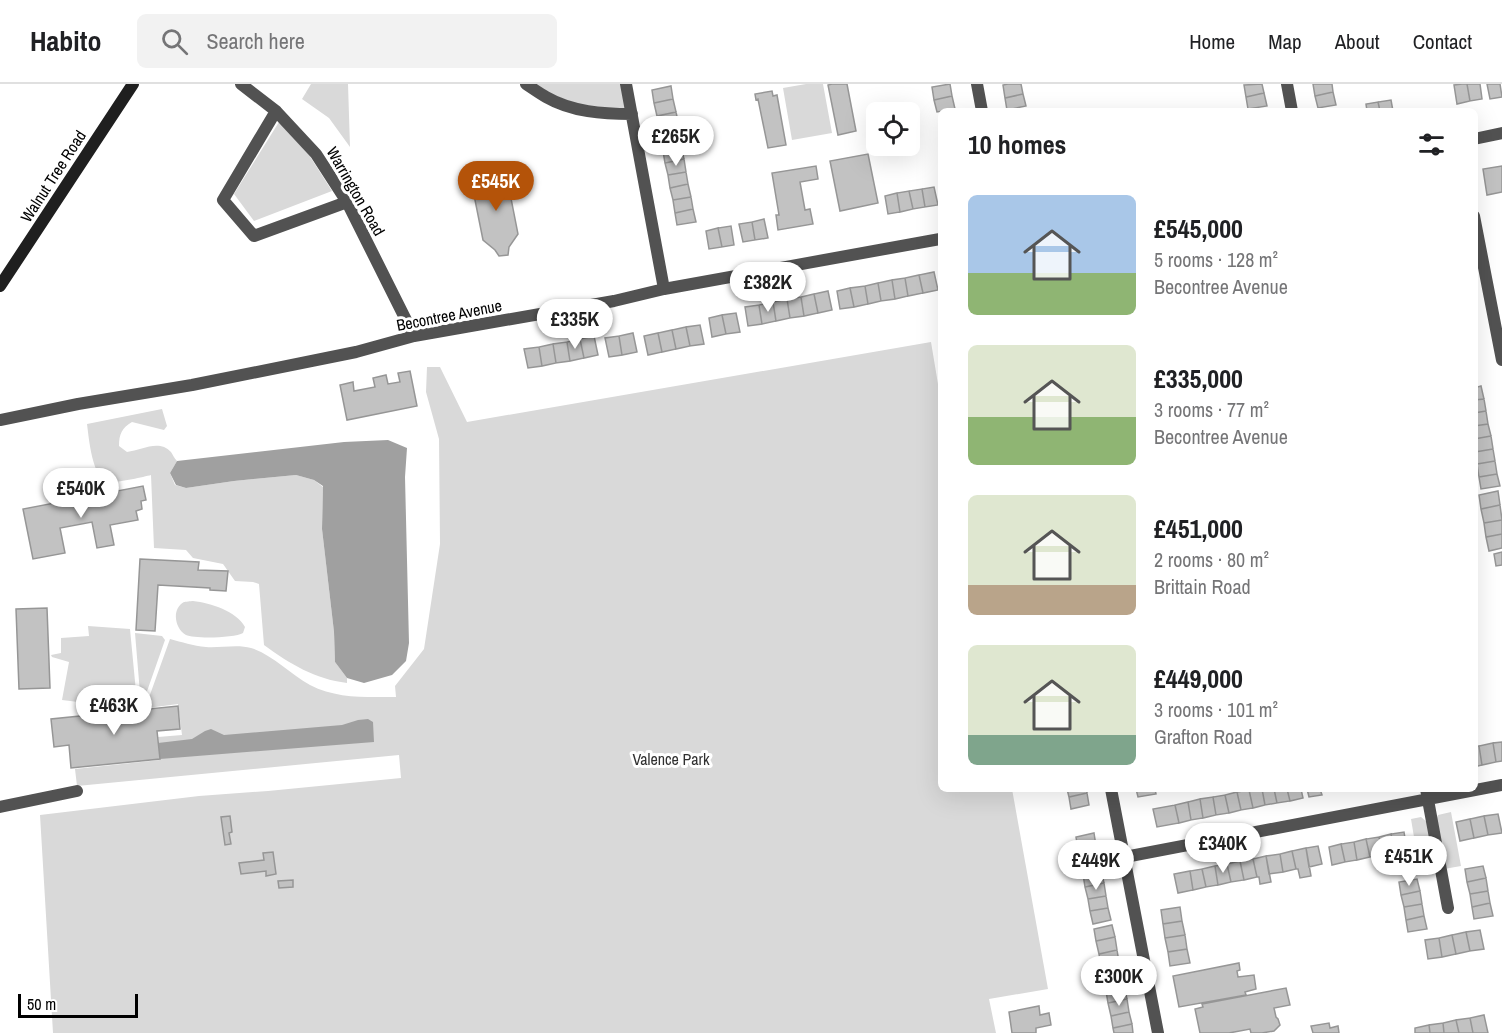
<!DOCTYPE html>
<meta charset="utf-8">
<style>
:root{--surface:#fff;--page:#f2f2f2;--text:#202124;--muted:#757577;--line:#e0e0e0;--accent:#b45309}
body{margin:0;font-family:"Archivo Narrow",sans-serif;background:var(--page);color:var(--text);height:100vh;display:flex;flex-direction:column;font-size:22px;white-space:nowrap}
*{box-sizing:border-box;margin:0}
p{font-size:20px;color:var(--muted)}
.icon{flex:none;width:33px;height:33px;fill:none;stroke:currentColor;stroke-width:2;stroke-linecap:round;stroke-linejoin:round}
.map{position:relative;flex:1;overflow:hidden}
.panel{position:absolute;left:938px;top:24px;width:540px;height:684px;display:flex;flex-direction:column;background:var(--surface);border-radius:9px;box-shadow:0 6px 24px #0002}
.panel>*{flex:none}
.fabs{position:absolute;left:866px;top:18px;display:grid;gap:12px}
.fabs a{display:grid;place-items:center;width:54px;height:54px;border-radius:9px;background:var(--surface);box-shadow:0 6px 24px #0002;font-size:30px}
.scale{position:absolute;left:18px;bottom:15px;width:120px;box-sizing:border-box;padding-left:6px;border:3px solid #000;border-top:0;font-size:16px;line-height:21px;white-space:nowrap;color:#000;-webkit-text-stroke:4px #fff;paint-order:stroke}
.price{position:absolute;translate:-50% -51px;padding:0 14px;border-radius:21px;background:#fff;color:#222;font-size:20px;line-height:39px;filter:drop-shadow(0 2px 3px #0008)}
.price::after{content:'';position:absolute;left:50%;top:36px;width:18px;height:14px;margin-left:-9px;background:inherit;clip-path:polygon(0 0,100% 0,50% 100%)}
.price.active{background:var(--accent);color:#fff}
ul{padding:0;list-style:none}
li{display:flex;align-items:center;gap:18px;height:150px;padding:0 30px}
li span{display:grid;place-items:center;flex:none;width:168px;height:120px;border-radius:9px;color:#555}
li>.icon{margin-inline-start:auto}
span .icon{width:72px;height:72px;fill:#fffc;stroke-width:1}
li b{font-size:26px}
h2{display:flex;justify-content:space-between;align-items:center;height:72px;padding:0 30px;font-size:26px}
header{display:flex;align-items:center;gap:36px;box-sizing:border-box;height:84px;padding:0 30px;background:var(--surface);border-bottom:2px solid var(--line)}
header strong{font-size:28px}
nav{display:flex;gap:33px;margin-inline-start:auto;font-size:21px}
.search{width:420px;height:54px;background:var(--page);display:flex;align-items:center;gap:15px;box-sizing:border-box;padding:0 21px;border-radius:9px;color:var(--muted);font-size:22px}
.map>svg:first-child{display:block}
</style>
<header>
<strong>Habito</strong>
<div class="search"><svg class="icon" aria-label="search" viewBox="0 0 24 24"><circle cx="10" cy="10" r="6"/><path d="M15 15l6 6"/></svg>Search here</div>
<nav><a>Home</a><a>Map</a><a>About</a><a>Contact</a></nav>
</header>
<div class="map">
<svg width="1502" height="949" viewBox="0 0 1502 949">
<rect width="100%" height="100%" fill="#fff"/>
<path fill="#d9d9d9" d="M311 0H348L350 63 329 34 302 15Z
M526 0H626L632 30H602Z
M806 0H823L832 49 792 56 783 4Z
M279 38 309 71 332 107 254 137 234 110Z
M931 258 940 312V705H1012L1048 905 989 915 996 949H53L40 731 199 712 268 707 401 694 399 671 77 702 75 685 160 676 158 653 182 651 178 620 148 624 147 619 170 555C182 558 193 562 206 563 220 564 238 560 251 564 273 571 290 590 310 601 337 615 366 613 396 613L395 602 424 565 440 460 439 355 426 308 427 283H440L467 338Z
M162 325 167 342 164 346 132 338C122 344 119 350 119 362L127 368C142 366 159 355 171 368 173 371 174 374 177 377L170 389 175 401 186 404 234 397 296 391 314 396 323 403 322 445 334 548 335 578 347 594V599C315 595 290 580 264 561L259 500 253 498 235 497 223 480 193 474 186 466 154 464 151 391C143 393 117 399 109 398 92 396 89 354 87 340Z
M193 517C211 519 236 527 245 543L243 549C235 554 194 555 186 551 175 545 171 525 184 518 185 518 191 517 193 517Z
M88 542 130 545 136 608 86 603V619L62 616 69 578 52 573 51 571 61 569V554L89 552Z
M135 549 162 552 165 556 145 613 140 609Z
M1451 728 1461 782 1444 785 1435 739 1438 731Z
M1421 733 1428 739 1436 786 1420 789 1411 735Z"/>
<path fill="#a0a0a0" d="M388 356 407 364 405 393 409 559 406 577 392 591 364 599 347 594 335 578 334 548 322 445 323 402 314 396 296 391 234 397 186 404 176 401 170 389 177 377 344 358Z
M368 635 373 638 374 658 160 675 158 659 192 655 205 647 211 645 224 651 342 641 358 636Z"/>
<path fill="#c2c2c2" stroke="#969696" stroke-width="1.5" d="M832 0H847L856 47 838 51 828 1Z
M950 0 952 12 934 16 932 3Z
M1008 0H1021L1023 10 1005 14 1003 1Z
M1262 0 1264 9 1246 13 1244 1Z
M1313 0H1332L1333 8 1315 12Z
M1462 0H1467L1470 17 1457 20 1454 1Z
M1467 0H1480L1482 15 1470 17Z
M1487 0H1500L1502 13 1490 15Z
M671 2 673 15 654 19 652 6Z
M772 7 773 12 777 11 786 61 768 64 758 15 756 16 755 10Z
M1333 8 1336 21 1318 24 1315 12Z
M1264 9 1267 22 1248 25 1246 13Z
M1023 10 1026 22 1007 26 1005 14Z
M952 12 955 25 937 28 934 16Z
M673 15 676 28 657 32 654 19Z
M1391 16 1393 27H1380L1378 18Z
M1378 18 1380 27H1367L1366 20Z
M676 28 679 42 660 46 657 32Z
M679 42 682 56 663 60 660 46Z
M681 63 684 75 665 79 663 67Z
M868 70 878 119 840 127 830 77Z
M684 75 686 88 668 91 665 79Z
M816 82 818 95 800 98 805 126 810 125 813 140 778 146 776 131H779L772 89Z
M1502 82V108L1487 111 1483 85Z
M686 88 688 100 670 104 668 91Z
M506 89 518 150 509 163 508 171 499 172 495 166 483 156 471 96Z
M688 100 691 113 673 116 670 104Z
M934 103 938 121 925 123 922 105Z
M922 105 925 123 913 125 909 107Z
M909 107 913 125 900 128 897 109Z
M897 109 900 128 888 130 885 112Z
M691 113 693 125 675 129 673 116Z
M693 125 696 138 677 141 675 129Z
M764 135 768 154 755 156 752 138Z
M752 138 755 156 743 158 739 140Z
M731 142 734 161 722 163 718 144Z
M718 144 722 163 709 165 706 147Z
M934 188 938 206 923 209 919 191Z
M919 191 923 209 908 212 905 194Z
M905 194 908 212 895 215 892 196Z
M892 196 895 215 881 217 878 199Z
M878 199 881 217 868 220 865 202Z
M865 202 868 220 854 223 850 204Z
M850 204 854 223 840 225 837 207Z
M828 207 832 226 818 229 814 210Z
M814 210 818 229 804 232 801 213Z
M801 213 804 232 790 234 787 215Z
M787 215 790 234 776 237 773 218Z
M773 218 776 237 762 240 759 221Z
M759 221 762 240 748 242 745 223Z
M736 229 740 248 726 250 722 231Z
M722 231 726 250 712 253 709 234Z
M700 241 704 260 690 262 686 243Z
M686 243 690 262 676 265 672 246Z
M672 246 676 265 662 268 658 249Z
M633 249 637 268 622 271 619 252Z
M658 249 662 268 648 271 644 252Z
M594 252 598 271 584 274 580 255Z
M619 252 622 271 609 273 605 254Z
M580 255 584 274 570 277 567 258Z
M567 258 570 277 556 279 553 260Z
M553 260 556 279 542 282 539 263Z
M539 263 542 282 528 284 524 265Z
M410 287 417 322 347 336 340 301 353 298 354 307 375 303 373 294 386 291 388 300 400 298 398 289Z
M1481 302 1484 315 1474 316V304Z
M1484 315 1486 327 1474 329V316Z
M1486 327 1488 340 1474 342V329Z
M1488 340 1491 352 1474 355V342Z
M1491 352 1493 365 1475 368 1474 355Z
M1493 365 1495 377 1477 380 1475 368Z
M1495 377 1497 390 1479 393 1477 380Z
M1497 390 1500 402 1481 405 1479 393Z
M143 402 146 416 141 417 142 425 136 427 138 436 110 441 114 461 97 464 92 438 60 444 65 469 33 475 23 425Z
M1498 407 1500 421 1481 425 1479 411Z
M1500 421 1502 436 1484 439 1481 425Z
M1502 436V450L1486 453 1484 439Z
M1502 450V464L1489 467 1486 453Z
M1502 468V481L1496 482 1494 470Z
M140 475 199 478 198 486 228 487 226 507 210 506V504L158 501 155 547 136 546Z
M47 524 50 604 19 605 16 525Z
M178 622 180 645 157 647 160 675 71 684 69 661 54 663 51 635Z
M1502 658V677L1496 678 1493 659Z
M1493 659 1496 678 1482 681 1479 662Z
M1479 662 1482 681 1474 683V663Z
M1067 705H1086L1087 709 1069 713Z
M1136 705H1155L1156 710 1138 713Z
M1253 705H1262L1265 721 1253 724 1249 706Z
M1262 705H1274L1277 719 1265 721Z
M1274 705H1287L1290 717 1277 719Z
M1287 705H1301L1303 714 1290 717Z
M1307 705H1320L1322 711 1309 713Z
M1249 706 1253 724 1241 726 1237 708Z
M1237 708 1241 726 1229 729 1225 711Z
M1087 709 1089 721 1071 725 1069 713Z
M1225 711 1229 729 1216 731 1213 713Z
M1213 713 1216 731 1203 734 1200 715Z
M1200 715 1203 734 1191 736 1188 718Z
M1188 718 1191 736 1179 739 1175 721Z
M1175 721 1179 739 1157 743 1153 725Z
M1498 730 1502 749 1488 751 1484 732Z
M230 732 232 748 229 749 231 760 225 761 221 733Z
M1484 732 1488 751 1474 754 1470 735Z
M1470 735 1474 754 1460 757 1456 738Z
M1404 748 1407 766 1395 769 1391 750Z
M1094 749 1096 762 1078 765 1076 753Z
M1391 750 1395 769 1382 771 1379 753Z
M1379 753 1382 771 1370 773 1366 755Z
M1366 755 1370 773 1357 776 1354 758Z
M1354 758 1357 776 1345 778 1341 760Z
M1341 760 1345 778 1332 781 1329 763Z
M1096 762 1099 774 1081 778 1078 765Z
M1318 762 1322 780 1309 783 1306 764Z
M1306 764 1311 792 1300 794 1298 785H1296L1292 767Z
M1292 767 1296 785 1283 788 1280 770Z
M273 768 276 790 266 792V787L241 790 239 779 264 776 263 769Z
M1280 770 1283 788 1269 790 1266 772Z
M1266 772 1271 798 1260 800 1259 793H1257L1253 775Z
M1099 774 1101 787 1083 790 1081 778Z
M1253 775 1257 793 1244 796 1240 777Z
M1240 777 1244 796 1231 798 1227 780Z
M1227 780 1231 798 1218 801 1215 782Z
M1215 782 1218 801 1206 803 1202 785Z
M1483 782 1486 794 1467 798 1465 785Z
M1202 785 1206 803 1193 806 1190 787Z
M1101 787 1104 799 1085 803 1083 790Z
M1190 787 1193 806 1178 809 1174 790Z
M1486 794 1488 807 1470 810 1467 798Z
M1417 795 1420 807 1401 811 1399 798Z
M293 796V803L279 804 278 797Z
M1104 799 1106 812 1088 815 1085 803Z
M1420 807 1422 820 1404 823 1401 811Z
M1488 807 1490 819 1472 823 1470 810Z
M1106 812 1108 824 1090 827 1088 815Z
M1490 819 1493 832 1474 835 1472 823Z
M1422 820 1424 832 1406 836 1404 823Z
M1180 823 1182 837 1163 840 1161 826Z
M1108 824 1111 836 1093 840 1090 827Z
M1424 832 1427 845 1408 848 1406 836Z
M1182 837 1185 851 1165 854 1163 840Z
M1112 841 1115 853 1096 857 1094 845Z
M1480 846 1484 865 1470 867 1466 848Z
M1466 848 1470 867 1456 870 1452 851Z
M1185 851 1187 865 1168 868 1165 854Z
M1452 851 1456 870 1442 873 1439 854Z
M1115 853 1117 866 1099 870 1096 857Z
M1439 854 1442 873 1428 875 1425 856Z
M1187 865 1190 879 1170 882 1168 868Z
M1117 866 1119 878 1101 882 1099 870Z
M1119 878 1122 891 1103 894 1101 882Z
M1239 879 1240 886 1237 887 1238 893 1254 891 1256 905 1245 908 1246 911 1179 923 1173 892Z
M1122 891 1124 903 1106 907 1103 894Z
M1124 903 1127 915 1108 919 1106 907Z
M1286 904 1290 921 1274 924 1276 933 1278 935 1280 941 1274 947 1262 949H1251L1250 945 1229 949H1200L1195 925 1203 923 1202 920Z
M1127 915 1129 928 1111 932 1108 919Z
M1039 922 1040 931 1049 929 1051 941 1036 944V949H1012L1009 928Z
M1129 928 1132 940 1113 944 1111 932Z
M1484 931 1488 949H1473L1470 934Z
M1470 934 1473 949H1459L1456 936Z
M1456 936 1459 949H1444L1443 939Z
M1329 939 1330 944 1338 942 1339 949H1313L1311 942Z
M1443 939 1444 949H1430L1429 941Z
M1132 940 1133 949H1114L1113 944Z
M1429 941 1430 949H1415V944Z"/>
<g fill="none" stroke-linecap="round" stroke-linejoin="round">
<path stroke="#525252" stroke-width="12" d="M241 0 276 27 316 70 347 118 414 252
M526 0C532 4 539 9 546 13 572 28 603 30 632 30
M626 0 664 205
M977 0 982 27
M1287 0 1292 27
M276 27 223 116 254 152 347 118
M1474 55 1502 49
M1474 132 1502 276
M0 336 78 320 192 301 356 268 414 252 614 217 664 205 940 155
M1111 705 1158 949
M1426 705 1448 824
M0 723 77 707
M1125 773 1502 701"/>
<path stroke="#1f1f1f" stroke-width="12" d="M0 202 133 0"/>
</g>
<g text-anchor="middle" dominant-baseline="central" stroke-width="6" stroke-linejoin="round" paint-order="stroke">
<g font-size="16" fill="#000" stroke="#fff">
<text transform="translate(53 92) rotate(-57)">Walnut Tree Road</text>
<text transform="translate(356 107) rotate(60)">Warrington Road</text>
<text transform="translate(449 231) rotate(-11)">Becontree Avenue</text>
</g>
<g font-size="16" fill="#303030" stroke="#fff">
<text x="671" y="675">Valence Park</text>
</g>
</g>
</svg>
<div class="fabs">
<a><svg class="icon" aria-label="locate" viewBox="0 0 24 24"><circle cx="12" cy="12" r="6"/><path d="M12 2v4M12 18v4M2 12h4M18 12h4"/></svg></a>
</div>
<div class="scale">50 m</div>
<b class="price" style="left:676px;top:83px">£265K</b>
<b class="price active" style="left:496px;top:128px">£545K</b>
<b class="price" style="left:768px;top:229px">£382K</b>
<b class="price" style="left:575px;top:266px">£335K</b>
<b class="price" style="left:81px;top:435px">£540K</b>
<b class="price" style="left:114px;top:652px">£463K</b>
<b class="price" style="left:1223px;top:790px">£340K</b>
<b class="price" style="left:1409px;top:803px">£451K</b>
<b class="price" style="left:1096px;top:807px">£449K</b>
<b class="price" style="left:1119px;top:923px">£300K</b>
<section class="panel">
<h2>10 homes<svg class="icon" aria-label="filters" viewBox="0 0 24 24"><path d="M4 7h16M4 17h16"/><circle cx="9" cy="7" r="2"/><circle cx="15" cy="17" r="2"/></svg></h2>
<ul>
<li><span style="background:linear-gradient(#a9c7e8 65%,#8fb573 0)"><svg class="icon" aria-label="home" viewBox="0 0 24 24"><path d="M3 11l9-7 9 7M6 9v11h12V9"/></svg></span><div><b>£545,000</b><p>5 rooms · 128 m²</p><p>Becontree Avenue</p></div></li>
<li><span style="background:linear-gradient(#dfe7d0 60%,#8fb573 0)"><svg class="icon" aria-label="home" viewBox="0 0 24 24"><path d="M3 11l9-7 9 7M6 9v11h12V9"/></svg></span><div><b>£335,000</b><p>3 rooms · 77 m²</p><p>Becontree Avenue</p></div></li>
<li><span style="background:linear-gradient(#dfe7d0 75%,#b9a48a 0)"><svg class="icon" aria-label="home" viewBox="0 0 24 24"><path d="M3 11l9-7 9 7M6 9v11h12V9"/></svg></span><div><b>£451,000</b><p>2 rooms · 80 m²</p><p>Brittain Road</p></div></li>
<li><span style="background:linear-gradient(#dfe7d0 75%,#7fa58c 0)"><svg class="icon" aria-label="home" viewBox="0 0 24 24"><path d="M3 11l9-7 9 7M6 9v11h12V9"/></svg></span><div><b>£449,000</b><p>3 rooms · 101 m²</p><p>Grafton Road</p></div></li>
</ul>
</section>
</div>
